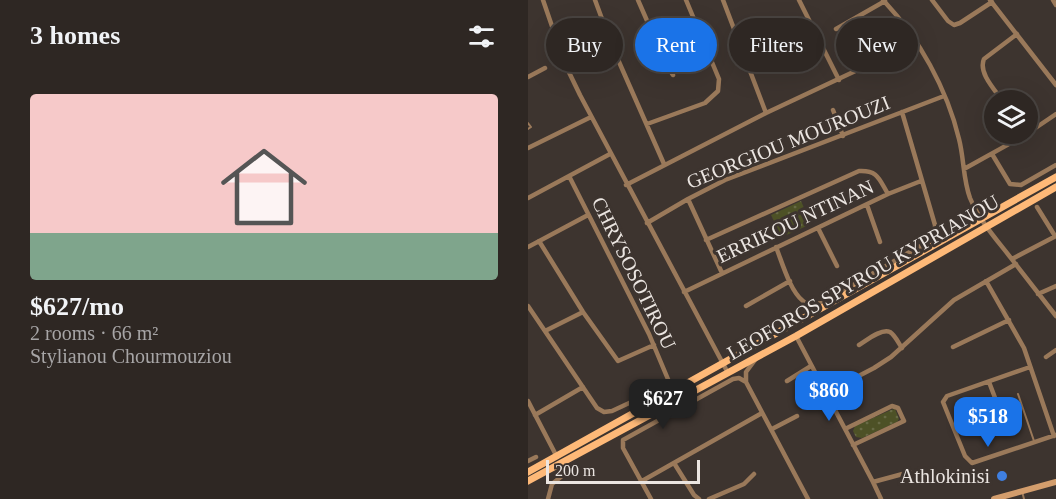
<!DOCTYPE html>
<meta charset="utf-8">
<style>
:root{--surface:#2e2723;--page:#362f2b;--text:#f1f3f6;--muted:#a7a5a6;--line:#494441;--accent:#1a73e8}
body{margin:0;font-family:Georgia,serif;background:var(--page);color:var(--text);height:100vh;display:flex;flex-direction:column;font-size:22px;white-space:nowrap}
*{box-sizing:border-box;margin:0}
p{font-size:20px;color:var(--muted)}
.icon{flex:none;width:33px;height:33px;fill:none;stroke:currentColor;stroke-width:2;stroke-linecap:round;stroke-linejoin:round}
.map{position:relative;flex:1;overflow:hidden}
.side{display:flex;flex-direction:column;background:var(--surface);width:528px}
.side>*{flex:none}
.guide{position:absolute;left:18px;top:18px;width:420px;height:54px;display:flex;gap:12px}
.buttons{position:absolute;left:456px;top:90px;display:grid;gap:12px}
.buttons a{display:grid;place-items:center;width:54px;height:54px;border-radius:50%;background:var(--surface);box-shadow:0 6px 24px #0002,0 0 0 2px var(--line);font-size:30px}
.scale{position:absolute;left:18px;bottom:15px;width:154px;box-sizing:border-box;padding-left:6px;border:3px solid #ebe5e1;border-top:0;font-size:16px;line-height:21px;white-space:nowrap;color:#ebe5e1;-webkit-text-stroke:4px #3d342f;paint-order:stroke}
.price{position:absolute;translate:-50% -51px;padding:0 14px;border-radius:12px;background:var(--accent);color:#fff;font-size:20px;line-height:39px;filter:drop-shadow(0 2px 3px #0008)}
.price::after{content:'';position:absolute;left:50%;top:36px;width:18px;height:14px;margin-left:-9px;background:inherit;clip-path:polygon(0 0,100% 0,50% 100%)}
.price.current{background:#222;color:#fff}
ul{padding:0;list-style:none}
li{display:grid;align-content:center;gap:12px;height:318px;padding:0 30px}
li span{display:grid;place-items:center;height:186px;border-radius:6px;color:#555}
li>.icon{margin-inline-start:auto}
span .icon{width:108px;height:108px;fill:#fffc;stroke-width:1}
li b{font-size:26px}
h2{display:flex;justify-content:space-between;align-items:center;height:72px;padding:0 30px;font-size:26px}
.chip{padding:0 21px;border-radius:27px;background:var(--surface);box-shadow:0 6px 24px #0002,0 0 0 2px var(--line);font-size:21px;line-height:54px}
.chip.current{background:var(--accent);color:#fff}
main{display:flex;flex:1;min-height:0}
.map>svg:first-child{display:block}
</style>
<main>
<section class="side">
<h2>3 homes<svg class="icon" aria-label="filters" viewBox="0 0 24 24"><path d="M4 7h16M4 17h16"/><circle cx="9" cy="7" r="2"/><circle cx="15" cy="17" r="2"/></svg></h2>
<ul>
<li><span style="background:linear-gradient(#f6c9c9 75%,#7fa58c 0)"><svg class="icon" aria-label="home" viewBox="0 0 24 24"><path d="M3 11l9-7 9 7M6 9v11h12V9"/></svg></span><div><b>$627/mo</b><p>2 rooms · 66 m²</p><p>Stylianou Chourmouziou</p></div></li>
</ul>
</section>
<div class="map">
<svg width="528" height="499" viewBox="0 0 528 499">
<defs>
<pattern id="grass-dots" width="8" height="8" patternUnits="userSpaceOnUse" patternTransform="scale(1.5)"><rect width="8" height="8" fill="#4d5126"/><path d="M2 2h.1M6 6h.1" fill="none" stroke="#676a45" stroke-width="1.8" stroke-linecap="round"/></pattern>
</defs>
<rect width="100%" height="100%" fill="#3d342f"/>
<path fill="url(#grass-dots)" d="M273 201 283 224 254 237 243 215Z
M367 409 371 419 369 422 334 438 328 437 325 431 327 426 363 410Z"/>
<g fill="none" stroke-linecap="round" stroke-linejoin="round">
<path stroke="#9a795a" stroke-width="2" d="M0 123 3 127 0 129
M490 394 506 441
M494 491 496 499"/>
<path stroke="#9a795a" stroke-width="4.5" d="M15 0 37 64 52 95 200 373
M67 0 84 46 136 164
M110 0 138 64 145 75
M195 0 238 113
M271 0 311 80
M355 0C391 38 419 89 431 139 436 158 435 179 442 198 452 222 470 241 486 262 500 280 514 298 528 316
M404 0 420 21 426 25 432 23 464 2
M462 0 528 85
M525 0 528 5
M308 29 357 1
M258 44 286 30
M37 64 84 46
M0 77 17 68
M474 100C466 89 450 72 456 59L489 34
M305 110 315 136
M119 124 177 103 190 91 191 79 158 0
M500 133 528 114
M0 148 63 117
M464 154 482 184 493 185 528 165
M436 169 499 134
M98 185 238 113 387 43
M0 198 82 154
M160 199 194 273
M339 205 352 242
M509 207 527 236
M119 223 160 199 197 180 416 96
M290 228 309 266
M178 240 331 171C350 170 351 179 360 194
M11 241 55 312 90 361 126 345
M0 247 60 215
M248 247C254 262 262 291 275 301 280 306 287 304 294 303L399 242 407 235V225L374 112
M484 259 528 236
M458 281 496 348 526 436
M156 292 360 194 393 181
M510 294 528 286
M0 306 69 408 76 412 84 411 142 384 121 334 41 176
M218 306 262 281
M17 331 55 312
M268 336 345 482 353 499
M331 345C338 341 353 328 362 332 367 335 371 344 374 348
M425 347 481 320
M518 357 528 350
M502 367 419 396 415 402 437 456 444 463 528 435
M259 381 283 366
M218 382 280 499
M218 382V372L227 360
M461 382 477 424
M298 393 346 368 363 357 426 300 488 264
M0 401 29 457
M7 415 55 387
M244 429 269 416
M317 429 364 406 370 408 376 421 325 445
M0 461 8 457
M146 463 166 495 171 499
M114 481 234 413
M345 482 382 472
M20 499 24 484 39 472
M123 499 95 448V440L205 379 211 378 218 382
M181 499 216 484 226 474"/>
<path stroke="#d39d6c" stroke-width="6" d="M466 499 528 482"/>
<path stroke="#feb978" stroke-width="7" d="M0 472 528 177
M0 481 268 336 528 187"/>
</g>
<circle fill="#3f7fe0" stroke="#3d342f" stroke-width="2" cx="474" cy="476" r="6"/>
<g text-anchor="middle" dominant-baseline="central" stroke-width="6" stroke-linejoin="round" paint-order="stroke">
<g font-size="20" fill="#ebe5e1" stroke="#3d342f">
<text transform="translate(260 142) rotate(-22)">GEORGIOU MOUROUZI</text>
<text transform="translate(267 221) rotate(-25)">ERRIKOU NTINAN</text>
<text transform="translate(106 273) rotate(64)">CHRYSOSOTIROU</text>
<text transform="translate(335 277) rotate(-30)">LEOFOROS SPYROU KYPRIANOU</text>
</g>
<g font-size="20" fill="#ebe5e1" stroke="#3d342f" text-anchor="end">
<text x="462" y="476">Athlokinisi</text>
</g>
</g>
</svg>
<div class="buttons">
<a><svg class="icon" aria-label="layers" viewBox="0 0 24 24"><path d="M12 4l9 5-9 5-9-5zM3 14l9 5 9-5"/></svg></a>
</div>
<div class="scale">200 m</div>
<b class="price" style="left:301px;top:422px">$860</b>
<b class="price current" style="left:135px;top:430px">$627</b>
<b class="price" style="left:460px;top:448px">$518</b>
<div class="guide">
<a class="chip">Buy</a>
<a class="chip current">Rent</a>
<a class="chip">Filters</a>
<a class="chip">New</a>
</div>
</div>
</main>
